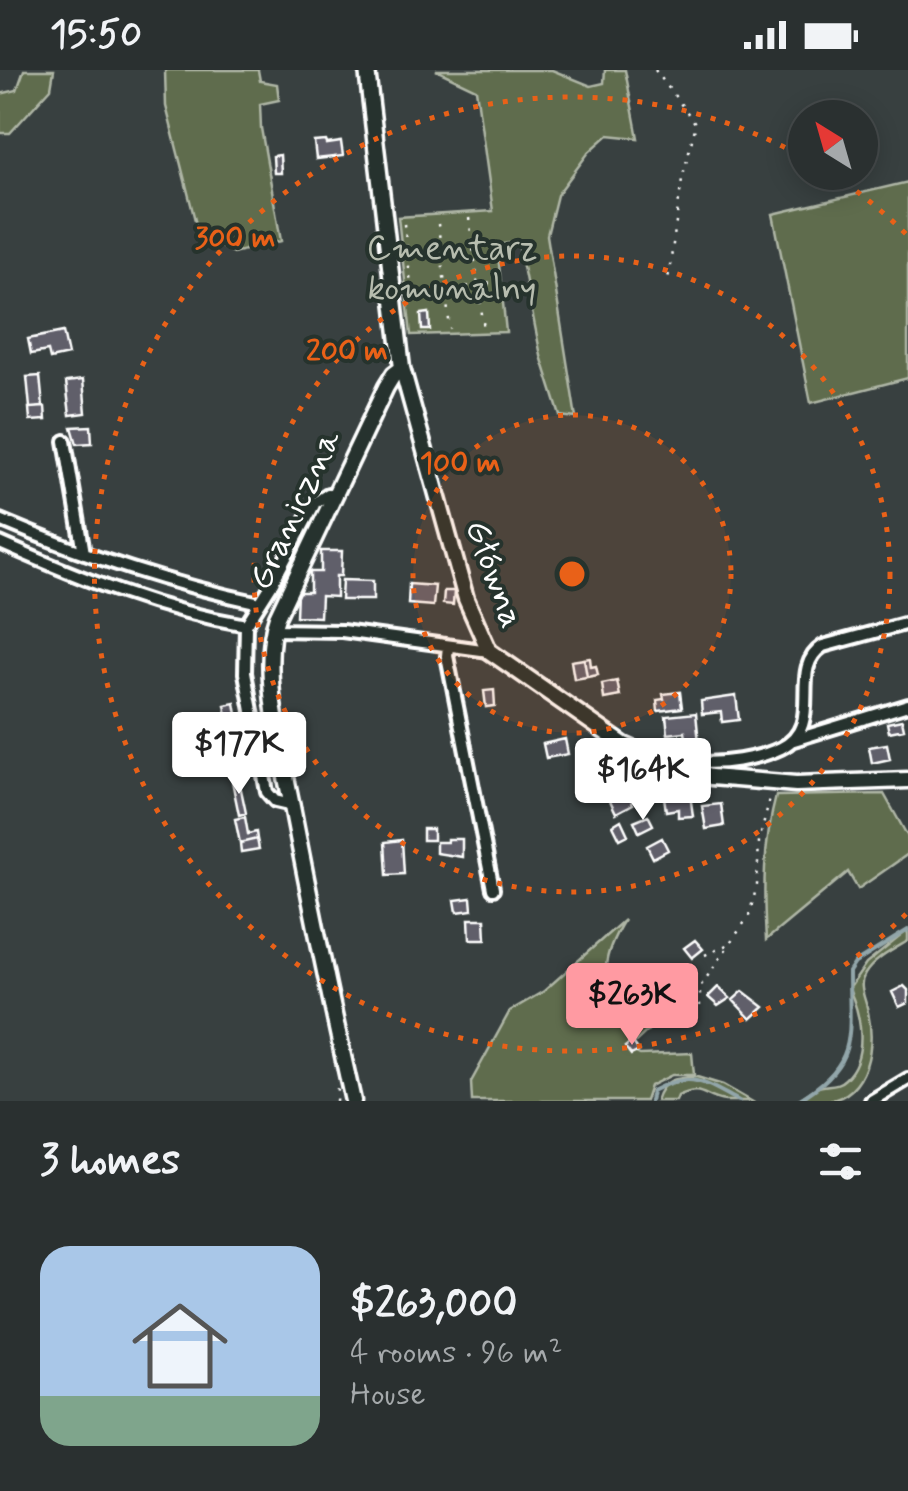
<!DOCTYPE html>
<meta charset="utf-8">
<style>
:root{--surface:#2a3030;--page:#323838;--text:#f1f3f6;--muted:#a5a9ab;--line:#464b4c;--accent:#ff9aa2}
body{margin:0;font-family:Mynerve,sans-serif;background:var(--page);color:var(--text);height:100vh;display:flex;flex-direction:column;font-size:38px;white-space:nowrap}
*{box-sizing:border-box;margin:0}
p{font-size:32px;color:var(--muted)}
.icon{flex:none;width:55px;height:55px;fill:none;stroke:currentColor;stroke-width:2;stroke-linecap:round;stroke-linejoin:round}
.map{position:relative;height:1031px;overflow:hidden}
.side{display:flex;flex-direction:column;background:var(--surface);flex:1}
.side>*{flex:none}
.needle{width:65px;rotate:323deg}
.tools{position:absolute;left:788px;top:30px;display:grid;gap:20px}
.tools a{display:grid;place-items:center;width:90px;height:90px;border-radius:50%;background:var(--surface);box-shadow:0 5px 25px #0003,0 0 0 2px var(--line);font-size:50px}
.price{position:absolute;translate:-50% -85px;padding:0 22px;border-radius:10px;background:#fff;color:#222;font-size:32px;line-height:65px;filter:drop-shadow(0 2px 5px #0008)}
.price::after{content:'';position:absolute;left:50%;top:60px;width:30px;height:22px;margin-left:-15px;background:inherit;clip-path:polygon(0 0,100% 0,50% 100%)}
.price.selected{background:var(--accent);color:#111}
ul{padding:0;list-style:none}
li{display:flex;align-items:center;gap:30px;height:250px;padding:0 40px}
li span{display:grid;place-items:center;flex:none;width:280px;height:200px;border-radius:30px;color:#555}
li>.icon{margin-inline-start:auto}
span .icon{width:120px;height:120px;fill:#fffc;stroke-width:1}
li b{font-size:42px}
h2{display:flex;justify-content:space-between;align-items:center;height:120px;padding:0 40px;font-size:42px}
.status{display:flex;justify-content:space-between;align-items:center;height:70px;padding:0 50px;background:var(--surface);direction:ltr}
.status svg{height:28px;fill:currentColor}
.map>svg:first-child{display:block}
</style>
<div class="status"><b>15:50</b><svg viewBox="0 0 49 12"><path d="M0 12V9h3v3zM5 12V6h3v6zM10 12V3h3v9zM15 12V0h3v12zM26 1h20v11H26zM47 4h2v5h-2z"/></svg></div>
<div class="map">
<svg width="908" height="1031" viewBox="0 0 908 1031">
<rect width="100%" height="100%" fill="#384040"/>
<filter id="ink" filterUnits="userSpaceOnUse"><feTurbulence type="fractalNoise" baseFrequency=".01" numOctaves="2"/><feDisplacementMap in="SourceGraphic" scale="20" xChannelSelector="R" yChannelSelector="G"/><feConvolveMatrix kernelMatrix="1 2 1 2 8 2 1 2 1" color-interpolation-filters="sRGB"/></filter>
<g filter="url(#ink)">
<path fill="#5f6c4d" stroke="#afb6a6" stroke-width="2.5" d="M24 0H54L51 18 10 63H0V24L17 20Z
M165 0H258L260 11 277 14 279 30 260 34 261 58 281 171 233 183 199 166 166 36Z
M436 0H552L591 16 604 13 605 0H625L638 68 608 65 589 82 557 125 547 165 576 348 560 346 541 286 518 172 497 175 506 262 411 265 398 147 493 141 476 19Z
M908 112V308L811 333 773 144Z
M884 724 908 767V784L858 819 848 802 766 870C763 820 763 775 776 726Z
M624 850C597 894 605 908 616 956L622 958 656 929 678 927 679 938 659 950 628 979 640 985 692 983 694 1005H672L650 1016 645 1031H472L471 1012 510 941 544 921Z
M908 860V871C893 880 874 889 865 904 857 916 866 929 868 942 875 975 869 1024 828 1031 818 1031 806 1031 796 1031 803 1027 810 1021 816 1018 826 1013 836 1018 845 1009 869 986 861 945 849 919L866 894Z
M697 1007 723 1015 751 1031C743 1031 733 1031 725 1031 703 1028 703 1014 678 1026L676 1031H656C663 1008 676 1008 697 1007Z"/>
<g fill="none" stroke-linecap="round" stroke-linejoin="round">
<path stroke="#92a6aa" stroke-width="4" d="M650 1031 652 1021C691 1000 703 1012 739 1031
M797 1031C860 992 849 969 849 902L855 893 908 860"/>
</g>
<path fill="#615f6b" stroke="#fff" stroke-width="2.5" d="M326 71 327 74 341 72 343 86 316 89 314 72Z
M280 85 281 103H274L273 86Z
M429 243 430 260H422L421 244Z
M63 262 68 285 50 289 48 281 31 284 28 269Z
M40 306 43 337 30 338 27 307Z
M83 310 86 343 70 345 66 312Z
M45 337 46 350 30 351 29 338Z
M91 356 92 373 77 374 72 357Z
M321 481H342L341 506H336V527L321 526 320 547 296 546 297 522H310V502H321Z
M342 510 373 511V530H341Z
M409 514 435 516 433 536 408 534Z
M444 521H454L453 535 443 534Z
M590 588 591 597 596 596 598 605 587 607 584 589Z
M584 589 587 607 574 609 571 591Z
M617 611 620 626 604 629 602 614Z
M494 620 495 636 486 637 484 621Z
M680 622 682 638 658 641 657 630 664 629 663 624Z
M736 626 739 650 722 652 721 642 702 644 701 631Z
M235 633 245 690 236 691 225 635Z
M696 643 699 673 687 674 685 662 668 664 666 646Z
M902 650 904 659 889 662 887 653Z
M565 669 568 684 546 688 543 674Z
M887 674 890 689 872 693 869 677Z
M239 710 246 743 239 745 232 711Z
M619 718 621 721 626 719 633 734 616 743 607 724Z
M690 724 693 746 678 747V739L666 741 664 727Z
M721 734 724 756 706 759 702 736Z
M648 745 653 755 639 762 634 751Z
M245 747 248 764 256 762 257 769 240 773 235 749Z
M621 750 628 765 620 769 613 755Z
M423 759H433V770H423Z
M662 768 668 780 653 788 647 776Z
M257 769 259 779 241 782 240 773Z
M447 769H462V787L436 783V772H447Z
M402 770 404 804 387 805 385 772Z
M471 828 472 840 457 842 455 830Z
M469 849H485L486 869H470Z
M695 870 703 879 692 888 684 878Z
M904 916 908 920V933L899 937 892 922Z
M718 917 730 928 718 936 708 927Z
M743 921 764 937 751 949 733 930Z
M632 971 639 981 631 985 625 977Z"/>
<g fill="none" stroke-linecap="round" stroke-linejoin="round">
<defs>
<path id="street" d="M65 371 84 483
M0 450C85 486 170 514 260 533
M0 473C82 509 157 540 246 555
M272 560 342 561 489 581
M448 576 447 586 493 819
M794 670 908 635
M650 689C667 682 678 690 696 692 722 695 758 689 781 678 827 655 786 600 823 576L908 553
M292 735 275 731 267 722 245 603 246 555 272 514 315 433 328 424 335 425
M871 1031 908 1009"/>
<path id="secondary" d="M367 0 402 298 466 529 489 581 624 675 680 700 711 707 796 714 908 710
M353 1031C332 938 313 845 295 752 285 697 258 599 277 547L386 317 394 304 402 298"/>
</defs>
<use href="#street" stroke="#fff" stroke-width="18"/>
<use href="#secondary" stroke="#fff" stroke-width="21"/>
<path stroke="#fff" stroke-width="2.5" stroke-dasharray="2.5 8" stroke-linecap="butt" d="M655 0 696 54 682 109 668 210
M469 148 484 259
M404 154 412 223
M438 154 450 259
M404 225 492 213
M705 885 729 874
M700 936V917L749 846 757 815 759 771 771 725
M336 1031 337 1018"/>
<use href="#street" stroke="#26332d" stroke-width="10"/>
<use href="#secondary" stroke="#26332d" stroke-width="14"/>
</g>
</g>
<circle cx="572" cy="504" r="159" fill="#e96118" fill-opacity=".12"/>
<g fill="none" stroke="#e96118" stroke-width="5" stroke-dasharray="5 10">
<circle cx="572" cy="504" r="159"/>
<circle cx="572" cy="504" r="318"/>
<path d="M906 844A477 477 0 1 1 803 87M832 104A477 477 0 0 1 906 164"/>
</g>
<g text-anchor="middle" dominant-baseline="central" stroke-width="8" stroke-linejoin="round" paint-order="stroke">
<g font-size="35" fill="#b7bdaf" stroke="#26332d">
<text x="452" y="179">Cmentarz<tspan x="452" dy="40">komunalny</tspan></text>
</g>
<g font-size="35" fill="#fff" stroke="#26332d">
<text transform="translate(295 440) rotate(-65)">Graniczna</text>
<text transform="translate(494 504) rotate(70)">Główna</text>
</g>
</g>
<circle cx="572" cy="504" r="15" fill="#e96118" stroke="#26332d" stroke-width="5"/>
<g font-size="30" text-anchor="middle" font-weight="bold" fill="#e96118" stroke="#26332d" stroke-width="8" stroke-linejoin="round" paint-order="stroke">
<text x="235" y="177">300 m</text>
<text x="347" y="290">200 m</text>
<text x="460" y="402">100 m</text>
</g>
</svg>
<div class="tools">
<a><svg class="needle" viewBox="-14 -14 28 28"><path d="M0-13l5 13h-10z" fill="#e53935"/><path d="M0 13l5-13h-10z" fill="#a5a9ab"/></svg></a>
</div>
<b class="price" style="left:239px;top:727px">$177K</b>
<b class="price" style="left:643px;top:753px">$164K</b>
<b class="price selected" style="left:632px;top:978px">$263K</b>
</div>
<section class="side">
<h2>3 homes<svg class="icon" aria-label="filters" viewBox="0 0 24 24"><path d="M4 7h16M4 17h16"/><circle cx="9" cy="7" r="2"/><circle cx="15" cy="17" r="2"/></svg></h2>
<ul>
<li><span style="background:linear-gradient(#a9c7e8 75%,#7fa58c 0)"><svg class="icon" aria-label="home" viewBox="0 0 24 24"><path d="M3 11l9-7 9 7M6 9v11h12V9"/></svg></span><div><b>$263,000</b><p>4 rooms · 96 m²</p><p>House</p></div></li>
</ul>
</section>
